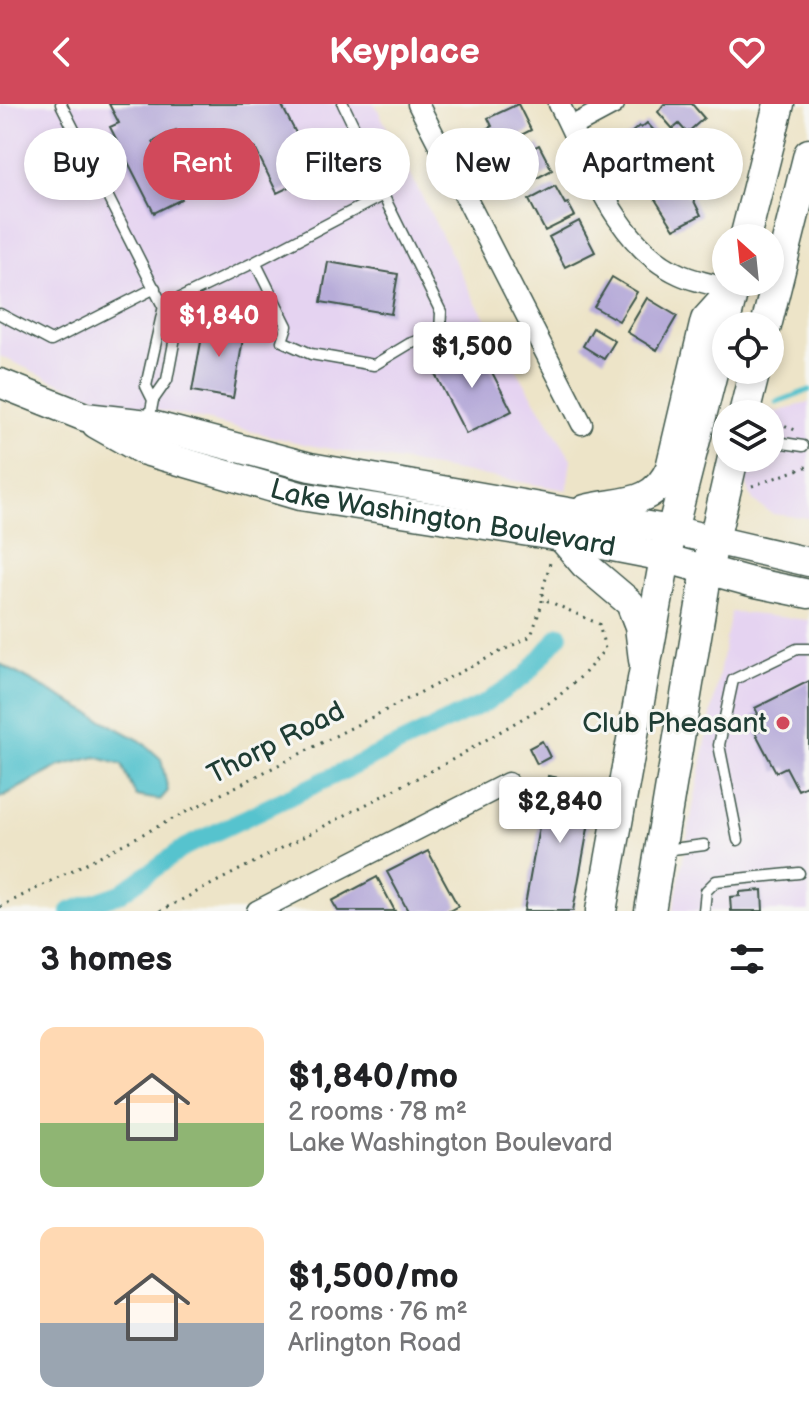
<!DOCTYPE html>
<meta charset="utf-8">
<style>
:root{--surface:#fff;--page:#f2f2f2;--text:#202124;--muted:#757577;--accent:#d1495b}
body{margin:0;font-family:"Balsamiq Sans",sans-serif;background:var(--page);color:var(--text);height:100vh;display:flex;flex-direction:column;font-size:30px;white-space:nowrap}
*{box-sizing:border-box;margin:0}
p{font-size:26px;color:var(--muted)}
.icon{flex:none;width:44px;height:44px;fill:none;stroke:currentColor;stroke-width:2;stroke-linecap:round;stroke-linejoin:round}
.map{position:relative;height:807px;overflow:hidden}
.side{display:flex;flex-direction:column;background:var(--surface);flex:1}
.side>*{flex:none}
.banner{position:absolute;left:24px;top:24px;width:762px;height:72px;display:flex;gap:16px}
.needle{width:52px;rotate:333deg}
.fabs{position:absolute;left:712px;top:120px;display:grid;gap:16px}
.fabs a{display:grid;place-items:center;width:72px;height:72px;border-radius:50%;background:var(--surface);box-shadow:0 4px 12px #0003;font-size:40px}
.price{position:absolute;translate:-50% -68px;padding:0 18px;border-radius:8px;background:#fff;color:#222;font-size:26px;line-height:52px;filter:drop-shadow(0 2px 4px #0008)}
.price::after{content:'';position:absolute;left:50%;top:48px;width:24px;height:18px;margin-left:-12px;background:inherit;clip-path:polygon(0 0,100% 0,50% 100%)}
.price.active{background:var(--accent);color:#fff}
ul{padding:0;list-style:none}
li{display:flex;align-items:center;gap:24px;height:200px;padding:0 40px}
li span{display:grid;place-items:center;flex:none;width:224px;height:160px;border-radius:16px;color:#555}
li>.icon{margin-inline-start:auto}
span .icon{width:96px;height:96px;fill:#fffc;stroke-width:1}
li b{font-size:34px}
h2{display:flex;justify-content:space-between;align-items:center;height:96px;padding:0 40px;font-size:34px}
.chip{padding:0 28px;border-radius:36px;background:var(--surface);box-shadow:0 4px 12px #0003;font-size:28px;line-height:72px}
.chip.active{background:var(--accent);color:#fff}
header{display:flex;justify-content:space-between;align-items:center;height:104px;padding:0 40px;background:var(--accent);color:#fff;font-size:36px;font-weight:700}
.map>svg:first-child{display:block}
</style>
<header><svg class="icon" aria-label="back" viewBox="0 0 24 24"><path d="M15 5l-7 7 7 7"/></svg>Keyplace<svg class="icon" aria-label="heart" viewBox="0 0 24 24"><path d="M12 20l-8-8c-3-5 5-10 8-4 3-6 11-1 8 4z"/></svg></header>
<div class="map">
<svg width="809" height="807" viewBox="0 0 809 807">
<rect width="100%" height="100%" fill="#f6f6f2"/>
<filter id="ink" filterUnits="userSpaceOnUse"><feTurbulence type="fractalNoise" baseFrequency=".0125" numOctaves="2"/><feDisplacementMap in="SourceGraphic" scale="16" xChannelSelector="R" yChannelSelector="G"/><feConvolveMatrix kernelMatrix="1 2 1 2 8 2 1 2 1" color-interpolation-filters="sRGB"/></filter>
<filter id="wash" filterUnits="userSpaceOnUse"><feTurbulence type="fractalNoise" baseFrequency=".006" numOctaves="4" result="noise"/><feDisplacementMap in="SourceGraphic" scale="32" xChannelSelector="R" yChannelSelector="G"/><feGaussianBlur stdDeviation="1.8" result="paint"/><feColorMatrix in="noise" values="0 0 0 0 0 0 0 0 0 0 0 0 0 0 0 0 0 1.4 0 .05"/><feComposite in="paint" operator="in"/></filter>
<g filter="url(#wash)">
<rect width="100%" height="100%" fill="#ede4c8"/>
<path fill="#e5d3f1" d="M0 0H375L476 199 571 355 567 386 308 341 205 316 99 294 52 276 0 252Z
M809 298V414L772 410 753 397 744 373 748 354H770V310H759L760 302 777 308Z
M731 508 809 516V807H673Z"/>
<path fill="#56c3ce" stroke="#3a8081" stroke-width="2" d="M0 560 141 637 161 655 168 687 160 696 136 692 122 661 96 653 60 662 0 694Z"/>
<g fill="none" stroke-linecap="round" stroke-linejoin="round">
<path stroke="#56c3ce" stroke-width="5" d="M777 298 809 286"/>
<path stroke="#56c3ce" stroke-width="18" d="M70 807 121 789 185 743 485 599 525 572 560 531"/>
</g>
<g id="blocks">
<path fill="#b7acd9" d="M109 0H281L317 70 277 89 255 44 200 71 176 26 153 38 182 95 154 109 110 23 119 19Z
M518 0 531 26 496 44 486 25 492 22 488 14Z
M664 0H692L704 14 687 29 679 20 673 25 658 8Z
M647 19 670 44 647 64 623 36 639 22 641 24Z
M539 41 552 66 522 82 512 63 524 57 521 50Z
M680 79 687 93 691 91 701 111 674 125 653 92Z
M555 82 565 100 568 99 575 112 545 127 529 96Z
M579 117 595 148 565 163 549 133Z
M328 158 398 170 391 210 321 198Z
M612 173 637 188 619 217 594 203Z
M647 194 677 212 657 246 627 228Z
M205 216 245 223 233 294 192 287Z
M593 224 615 237 604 255 583 242Z
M479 243 512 307 466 330 433 266Z
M809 577V681L798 686 786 663 776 668 755 628 760 626 753 612 758 610 755 604Z
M542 637 550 653 537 660 529 644Z
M548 672 596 680 573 807H524Z
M428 747 458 802 449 807H408L387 768Z
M377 773 395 807H338L332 797Z
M762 786 763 807H731L730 793 740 792V788Z"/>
</g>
</g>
<g filter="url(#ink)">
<use href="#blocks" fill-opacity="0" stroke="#3e564a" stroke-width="2"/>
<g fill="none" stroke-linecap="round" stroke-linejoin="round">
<defs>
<path id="lane" d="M61 0 176 228 167 276 153 296 149 317
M255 158 287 222 282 237 311 250 374 261 409 240 440 229 441 208 383 91
M164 202 255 158 383 91 371 58 343 0
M0 210 51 237 155 184
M153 296 146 282 164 202
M770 337 803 342
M738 736 719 641 733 576 797 545H809
M665 746 704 741
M704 807 706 787 716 777 799 769"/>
<path id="street" d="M418 0 582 320
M559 0C589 58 616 142 679 170 696 178 715 181 733 185
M571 23 614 0
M257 807 508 679"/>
<g id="secondary">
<path d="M0 279 85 313 148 320 310 363 671 426 809 458"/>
<path id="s1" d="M96 320 142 346 300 392 561 433 649 450 751 478 809 490"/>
<path d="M585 405C621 396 653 403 670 364L705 216 733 185"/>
<path d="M561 433 584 460 630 499 639 522 643 556"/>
</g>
<path id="primary" d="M745 134 779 0
M766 222 809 50
M744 310 755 266
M601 807 665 454 735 178
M650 807 707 466 733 354"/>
</defs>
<use href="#lane" stroke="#3e564a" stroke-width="13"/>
<use href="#street" stroke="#3e564a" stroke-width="23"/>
<use href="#secondary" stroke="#3e564a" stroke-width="31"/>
<use href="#primary" stroke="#3e564a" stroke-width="33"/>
<path stroke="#3e564a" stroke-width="3" stroke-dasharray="2 6" stroke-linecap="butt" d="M778 324 784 321 797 327
M752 382 809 362
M0 803 531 532 542 500V489
M160 807 450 657 554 596 584 570 605 545 599 520 548 497 542 489 551 455"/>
<use href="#lane" stroke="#fff" stroke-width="10"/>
<use href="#street" stroke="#fff" stroke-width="20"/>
<use href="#secondary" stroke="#fff" stroke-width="28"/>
<use href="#primary" stroke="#fff" stroke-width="30"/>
</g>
</g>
<circle fill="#d1495b" stroke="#f6f6f2" stroke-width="3" cx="783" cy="619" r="8"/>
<g text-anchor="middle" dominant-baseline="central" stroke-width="6" stroke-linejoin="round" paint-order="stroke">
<g font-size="28" fill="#1f3d34" stroke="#f6f6f2">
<text stroke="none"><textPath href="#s1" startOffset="362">Lake Washington Boulevard</textPath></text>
<text transform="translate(276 639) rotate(-27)">Thorp Road</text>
</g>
<g font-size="28" fill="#1f3d34" stroke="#f6f6f2" text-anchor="end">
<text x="767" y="619">Club Pheasant</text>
</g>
</g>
</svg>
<div class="fabs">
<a><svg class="needle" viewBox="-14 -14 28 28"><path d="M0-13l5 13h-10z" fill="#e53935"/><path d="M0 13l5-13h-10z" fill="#757577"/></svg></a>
<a><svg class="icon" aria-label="locate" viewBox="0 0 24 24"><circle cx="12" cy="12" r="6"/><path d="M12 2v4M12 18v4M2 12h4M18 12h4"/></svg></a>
<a><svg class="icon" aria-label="layers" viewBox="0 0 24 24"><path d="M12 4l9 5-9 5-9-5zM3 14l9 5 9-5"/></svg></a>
</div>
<b class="price active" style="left:219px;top:255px">$1,840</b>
<b class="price" style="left:472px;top:286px">$1,500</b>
<b class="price" style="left:560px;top:741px">$2,840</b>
<div class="banner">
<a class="chip">Buy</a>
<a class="chip active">Rent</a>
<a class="chip">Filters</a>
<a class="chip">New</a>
<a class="chip">Apartment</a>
</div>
</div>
<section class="side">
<h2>3 homes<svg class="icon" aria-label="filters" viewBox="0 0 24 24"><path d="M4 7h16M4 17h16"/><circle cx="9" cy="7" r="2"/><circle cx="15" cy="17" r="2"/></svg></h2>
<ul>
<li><span style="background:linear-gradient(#ffd9b3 60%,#8fb573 0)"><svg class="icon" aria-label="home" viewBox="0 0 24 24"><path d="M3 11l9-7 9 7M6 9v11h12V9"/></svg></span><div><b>$1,840/mo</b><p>2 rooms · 78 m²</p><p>Lake Washington Boulevard</p></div></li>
<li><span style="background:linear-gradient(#ffd9b3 60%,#9aa5b1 0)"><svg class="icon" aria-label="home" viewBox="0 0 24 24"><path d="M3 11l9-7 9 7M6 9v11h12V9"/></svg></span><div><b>$1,500/mo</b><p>2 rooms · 76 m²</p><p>Arlington Road</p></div></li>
</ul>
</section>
